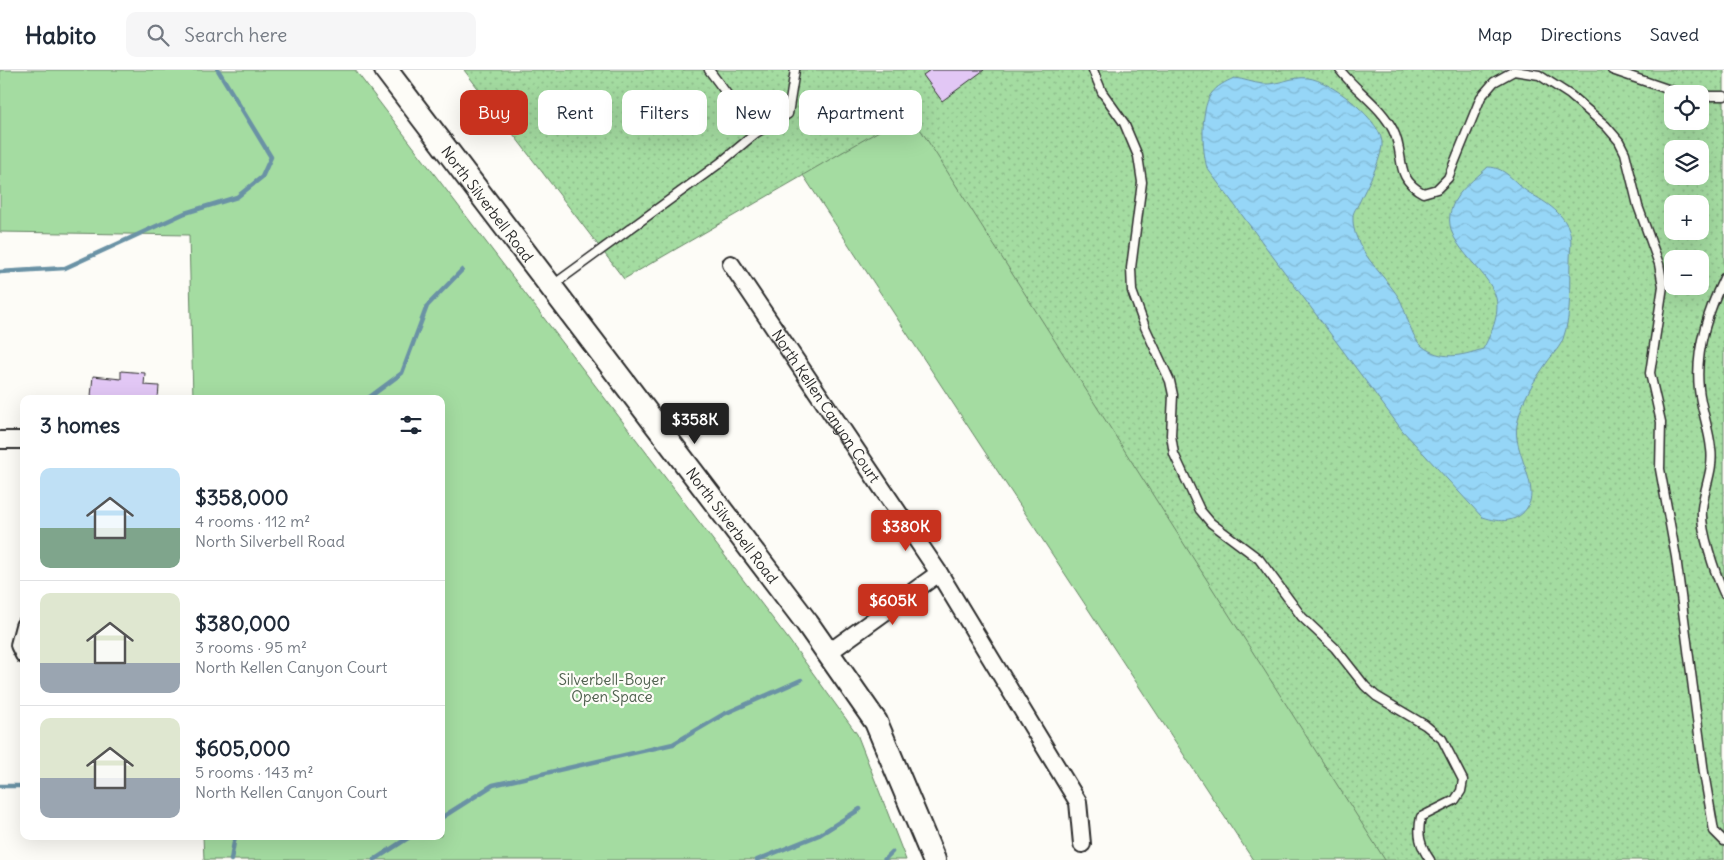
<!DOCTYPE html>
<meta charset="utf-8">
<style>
:root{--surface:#fff;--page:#f6f6f7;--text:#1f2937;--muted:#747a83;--line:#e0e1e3;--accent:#c8321e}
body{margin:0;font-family:Delius,sans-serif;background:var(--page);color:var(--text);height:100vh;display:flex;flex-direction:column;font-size:19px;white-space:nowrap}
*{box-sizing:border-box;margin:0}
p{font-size:16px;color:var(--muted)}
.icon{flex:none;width:28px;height:28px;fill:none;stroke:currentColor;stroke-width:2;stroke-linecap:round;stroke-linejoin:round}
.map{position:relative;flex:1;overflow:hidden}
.details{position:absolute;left:20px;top:325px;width:425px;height:445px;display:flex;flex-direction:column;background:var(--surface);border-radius:10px;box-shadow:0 5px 20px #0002}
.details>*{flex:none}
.banner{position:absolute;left:460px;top:20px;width:475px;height:45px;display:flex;gap:10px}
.fabs{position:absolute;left:1664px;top:15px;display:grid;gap:10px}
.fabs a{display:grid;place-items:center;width:45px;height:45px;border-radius:10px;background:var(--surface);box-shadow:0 5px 20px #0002;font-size:25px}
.price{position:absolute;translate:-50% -42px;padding:0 11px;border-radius:5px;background:var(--accent);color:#fff;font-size:16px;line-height:32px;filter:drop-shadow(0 1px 2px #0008)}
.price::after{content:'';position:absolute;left:50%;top:30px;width:15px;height:11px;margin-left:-8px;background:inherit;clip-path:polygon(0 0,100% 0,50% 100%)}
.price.selected{background:#222;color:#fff}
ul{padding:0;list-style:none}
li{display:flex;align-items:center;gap:15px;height:125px;padding:0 20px}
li+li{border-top:1px solid var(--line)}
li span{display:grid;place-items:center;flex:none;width:140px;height:100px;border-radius:10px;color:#555}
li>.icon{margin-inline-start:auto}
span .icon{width:60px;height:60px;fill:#fffc;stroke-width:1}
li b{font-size:21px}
h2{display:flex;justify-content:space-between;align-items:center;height:60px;padding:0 20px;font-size:21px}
.pill{padding:0 18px;border-radius:10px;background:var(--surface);box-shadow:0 5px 20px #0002;font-size:18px;line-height:45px}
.pill.selected{background:var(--accent);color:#fff}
header{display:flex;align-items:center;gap:30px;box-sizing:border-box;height:70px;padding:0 25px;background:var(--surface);border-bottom:1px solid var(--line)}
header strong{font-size:24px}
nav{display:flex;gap:28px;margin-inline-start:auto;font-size:18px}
.search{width:350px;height:45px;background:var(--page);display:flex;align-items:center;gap:12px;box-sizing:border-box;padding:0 18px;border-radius:10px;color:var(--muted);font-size:19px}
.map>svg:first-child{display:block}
</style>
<header>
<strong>Habito</strong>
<div class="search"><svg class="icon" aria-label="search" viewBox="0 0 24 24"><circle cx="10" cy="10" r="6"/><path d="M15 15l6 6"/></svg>Search here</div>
<nav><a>Map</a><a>Directions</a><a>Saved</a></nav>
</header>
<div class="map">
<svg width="1724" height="790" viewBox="0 0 1724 790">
<defs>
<pattern id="grass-dots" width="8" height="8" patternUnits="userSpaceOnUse" patternTransform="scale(1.25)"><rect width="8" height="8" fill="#a4dca1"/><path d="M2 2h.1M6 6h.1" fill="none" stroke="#8dbd8b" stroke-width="1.8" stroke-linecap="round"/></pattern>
<pattern id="water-waves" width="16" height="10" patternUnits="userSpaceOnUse" patternTransform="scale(1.25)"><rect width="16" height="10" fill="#96d6f7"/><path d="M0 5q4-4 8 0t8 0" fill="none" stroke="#81b8d4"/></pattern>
</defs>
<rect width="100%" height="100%" fill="#fdfcf7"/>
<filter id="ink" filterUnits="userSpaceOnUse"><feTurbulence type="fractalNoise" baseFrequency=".02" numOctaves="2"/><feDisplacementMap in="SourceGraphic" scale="10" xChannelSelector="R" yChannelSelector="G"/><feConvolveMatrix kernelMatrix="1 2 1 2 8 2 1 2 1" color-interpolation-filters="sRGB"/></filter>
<g filter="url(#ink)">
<path fill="url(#grass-dots)" stroke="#688466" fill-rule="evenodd" d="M464 0H1724V790H1380L910 44 624 209ZM1672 24H1700V51H1672ZM1672 79H1700V106H1672ZM1672 134H1700V161H1672ZM1672 189H1700V216H1672Z"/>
<path fill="#a4dca1" stroke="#688466" d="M0 0H355L789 570 857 664 906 790H204L203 766H441V329H193L189 165 0 162Z
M910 43 1385 790H1253L803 105Z"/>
<path fill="url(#water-waves)" stroke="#6b92a5" d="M1234 8C1244 9 1253 13 1263 14 1279 15 1292 6 1308 8 1330 10 1385 52 1382 76 1379 96 1367 115 1359 133 1357 137 1353 142 1353 146 1351 178 1384 204 1399 228 1406 240 1411 268 1422 276 1441 291 1461 286 1483 279 1491 264 1500 245 1496 228 1488 197 1438 173 1452 137 1457 121 1476 108 1488 97 1507 97 1515 115 1531 124 1546 132 1566 145 1570 163 1572 171 1570 182 1570 190 1569 216 1572 244 1563 269 1560 277 1553 284 1548 291 1533 312 1522 329 1517 355 1512 380 1540 415 1528 436 1519 453 1499 453 1482 447L1402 360 1207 98C1202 80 1200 41 1211 24 1217 16 1225 12 1234 8Z"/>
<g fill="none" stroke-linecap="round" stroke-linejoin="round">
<path stroke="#6b92a5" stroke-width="4.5" d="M0 202 65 198 185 143 237 127 262 107 271 87 218 0
M367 329 402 303 427 236 462 200
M0 716H24
M441 748 493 715 673 674 724 644 801 610
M231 790 235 766
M374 790 411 766
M757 790 819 765 860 739
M884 790 892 782"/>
</g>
<path fill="#e2c7f5" stroke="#2b2b2b" d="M930 0H984L942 31 923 5Z
M121 301 145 303 144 315 159 316 158 329H108L91 326 93 306 121 309Z"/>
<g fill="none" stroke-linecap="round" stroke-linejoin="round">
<defs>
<path id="lane" d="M709 0 756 63
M1093 0 1102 22 1124 53 1138 86 1142 112 1131 198 1132 221 1145 257 1170 311 1173 325 1171 365 1174 384 1200 440 1211 453 1259 489 1302 547 1335 578 1365 616 1376 626 1425 655 1442 669 1463 710 1461 721 1455 730 1421 747C1417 764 1420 776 1430 790
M1340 0C1356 21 1381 36 1393 60 1406 86 1393 107 1423 123L1437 119 1448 108 1481 27 1494 12 1514 1 1539 5 1570 25 1606 56 1619 71 1625 83 1638 136 1659 194 1663 216 1650 303 1661 352 1660 399 1676 487 1704 703 1714 761 1724 771
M1612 0 1682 24
M1700 26H1724
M1724 208C1708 241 1695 282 1699 319 1701 339 1709 358 1711 379 1714 399 1704 418 1702 439 1700 460 1715 503 1724 523
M553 215 720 93 756 63 788 44 795 0"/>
<g id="street">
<path id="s1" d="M731 194 939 503 1078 732 1082 774"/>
<path d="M0 370H24"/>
<path d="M24 556 19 575 24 585"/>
<path d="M828 583 939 503"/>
</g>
<g id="secondary">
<path id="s2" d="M386 0 807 553 876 652 934 790"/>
</g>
</defs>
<use href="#lane" stroke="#2b2b2b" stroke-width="11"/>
<use href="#street" stroke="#2b2b2b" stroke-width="20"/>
<use href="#secondary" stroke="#2b2b2b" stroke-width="26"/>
<use href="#lane" stroke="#fdfcf7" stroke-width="8"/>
<use href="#street" stroke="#fdfcf7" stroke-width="16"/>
<use href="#secondary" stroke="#fdfcf7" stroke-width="22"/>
</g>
</g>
<g text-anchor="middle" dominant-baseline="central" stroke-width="4.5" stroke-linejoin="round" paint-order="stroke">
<g font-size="15" fill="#2b2b2b" stroke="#fdfcf7">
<text stroke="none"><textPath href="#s2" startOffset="168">North Silverbell Road</textPath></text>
<text stroke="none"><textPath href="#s1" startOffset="171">North Kellen Canyon Court</textPath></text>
<text stroke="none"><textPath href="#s2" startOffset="572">North Silverbell Road</textPath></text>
</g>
<g font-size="15" fill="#4f604e" stroke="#fdfcf7">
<text x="612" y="609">Silverbell-Boyer<tspan x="612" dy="17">Open Space</tspan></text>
</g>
</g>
</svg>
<div class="fabs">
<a><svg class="icon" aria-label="locate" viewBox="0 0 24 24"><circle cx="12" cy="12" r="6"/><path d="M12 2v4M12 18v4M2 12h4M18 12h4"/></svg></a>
<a><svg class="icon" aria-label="layers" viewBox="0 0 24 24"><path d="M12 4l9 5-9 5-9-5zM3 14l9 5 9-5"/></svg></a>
<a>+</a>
<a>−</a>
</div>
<b class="price selected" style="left:695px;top:375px">$358K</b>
<b class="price" style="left:906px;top:482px">$380K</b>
<b class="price" style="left:893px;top:556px">$605K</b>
<div class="banner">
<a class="pill selected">Buy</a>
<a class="pill">Rent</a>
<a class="pill">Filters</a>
<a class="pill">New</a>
<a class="pill">Apartment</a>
</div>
<section class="details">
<h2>3 homes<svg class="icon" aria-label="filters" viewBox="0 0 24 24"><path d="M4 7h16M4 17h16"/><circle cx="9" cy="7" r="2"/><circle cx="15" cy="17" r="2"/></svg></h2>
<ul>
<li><span style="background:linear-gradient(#bfe0f5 60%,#7fa58c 0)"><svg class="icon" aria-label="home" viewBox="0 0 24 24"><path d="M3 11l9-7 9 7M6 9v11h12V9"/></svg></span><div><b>$358,000</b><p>4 rooms · 112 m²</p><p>North Silverbell Road</p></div></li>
<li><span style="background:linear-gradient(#dfe7d0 70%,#9aa5b1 0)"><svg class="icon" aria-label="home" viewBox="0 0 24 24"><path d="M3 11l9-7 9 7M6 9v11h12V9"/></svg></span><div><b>$380,000</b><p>3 rooms · 95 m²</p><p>North Kellen Canyon Court</p></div></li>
<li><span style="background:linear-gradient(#dfe7d0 60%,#9aa5b1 0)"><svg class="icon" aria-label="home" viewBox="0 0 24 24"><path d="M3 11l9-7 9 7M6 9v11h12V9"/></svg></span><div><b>$605,000</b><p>5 rooms · 143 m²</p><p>North Kellen Canyon Court</p></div></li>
</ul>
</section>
</div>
